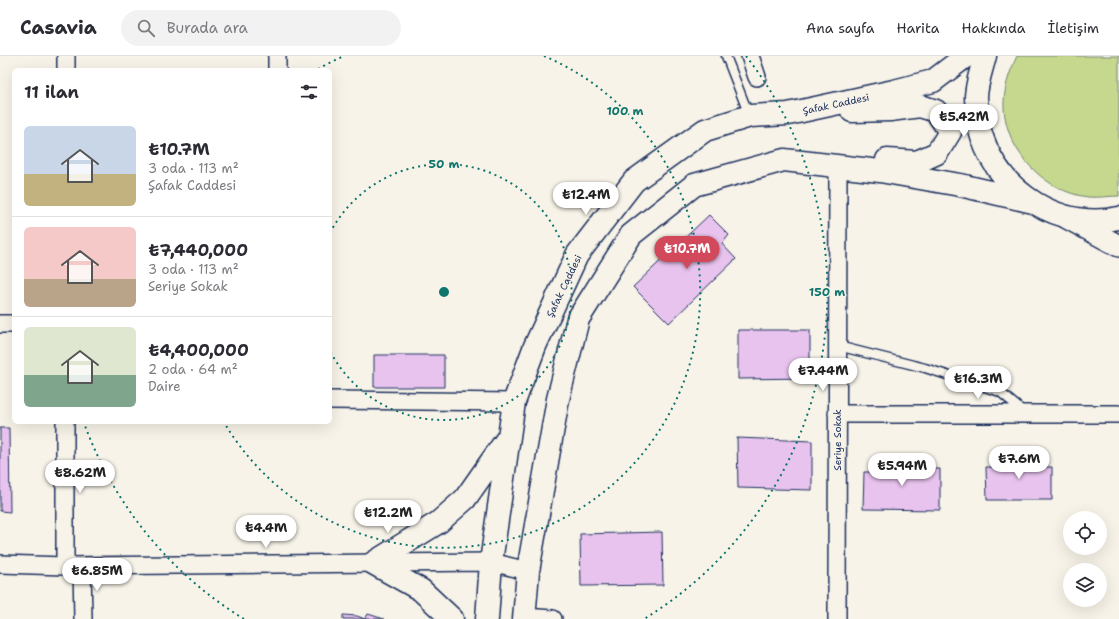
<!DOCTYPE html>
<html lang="tr">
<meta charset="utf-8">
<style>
:root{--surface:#fff;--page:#f2f2f3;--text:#2b2b33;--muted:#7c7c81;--line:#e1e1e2;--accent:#d1495b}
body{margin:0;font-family:"Shantell Sans",sans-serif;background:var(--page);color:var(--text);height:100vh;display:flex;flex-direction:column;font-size:15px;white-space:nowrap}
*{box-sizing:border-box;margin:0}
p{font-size:13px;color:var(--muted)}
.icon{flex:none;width:22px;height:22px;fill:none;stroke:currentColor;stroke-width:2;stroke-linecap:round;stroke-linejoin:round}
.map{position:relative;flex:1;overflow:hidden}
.side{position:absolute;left:12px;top:12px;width:320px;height:356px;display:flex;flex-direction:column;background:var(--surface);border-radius:6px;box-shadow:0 4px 16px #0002}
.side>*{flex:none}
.tools{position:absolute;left:1063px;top:455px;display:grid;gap:8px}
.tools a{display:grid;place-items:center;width:44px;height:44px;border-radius:50%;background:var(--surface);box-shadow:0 4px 16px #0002;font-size:20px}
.price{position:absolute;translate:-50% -34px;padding:0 9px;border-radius:14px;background:#fff;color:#222;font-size:13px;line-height:26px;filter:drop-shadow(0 1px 2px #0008)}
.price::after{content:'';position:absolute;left:50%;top:24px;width:12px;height:9px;margin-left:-6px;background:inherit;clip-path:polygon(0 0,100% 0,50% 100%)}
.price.current{background:var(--accent);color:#fff}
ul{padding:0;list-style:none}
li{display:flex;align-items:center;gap:12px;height:100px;padding:0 12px}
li+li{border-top:1px solid var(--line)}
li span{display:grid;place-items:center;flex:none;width:112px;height:80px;border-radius:6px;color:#555}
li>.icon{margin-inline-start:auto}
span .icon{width:48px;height:48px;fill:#fffc;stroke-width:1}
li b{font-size:17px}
h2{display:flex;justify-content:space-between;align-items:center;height:48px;padding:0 12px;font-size:17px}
header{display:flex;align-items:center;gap:24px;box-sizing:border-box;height:56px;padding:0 20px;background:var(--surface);border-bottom:1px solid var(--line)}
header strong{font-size:19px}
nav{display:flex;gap:22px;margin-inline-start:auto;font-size:14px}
.search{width:280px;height:36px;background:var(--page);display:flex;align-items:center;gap:10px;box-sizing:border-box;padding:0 14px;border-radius:22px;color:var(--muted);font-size:15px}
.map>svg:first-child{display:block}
</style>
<header>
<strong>Casavia</strong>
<div class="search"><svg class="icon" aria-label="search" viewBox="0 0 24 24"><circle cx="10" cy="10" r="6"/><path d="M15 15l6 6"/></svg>Burada ara</div>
<nav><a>Ana sayfa</a><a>Harita</a><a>Hakkında</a><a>İletişim</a></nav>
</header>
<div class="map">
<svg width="1119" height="563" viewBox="0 0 1119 563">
<rect width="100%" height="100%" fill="#f7f3e8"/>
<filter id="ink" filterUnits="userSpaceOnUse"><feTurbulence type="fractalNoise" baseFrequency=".025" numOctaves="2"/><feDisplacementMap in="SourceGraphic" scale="8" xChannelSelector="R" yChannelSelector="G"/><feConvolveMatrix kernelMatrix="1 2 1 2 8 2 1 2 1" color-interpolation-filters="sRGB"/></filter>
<g filter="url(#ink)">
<path fill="#c5d88d" stroke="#708476" d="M1017 0H1119V140C1109 140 1098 142 1088 141 1045 136 1007 96 1004 53 1003 34 1009 17 1017 0Z"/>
<path fill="#e8c3ee" stroke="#1b2f5e" d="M709 159 729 179 722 188 736 203 669 267 633 231Z
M738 274H810V322L738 323Z
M374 299H444V331H374Z
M0 372H9L10 456 0 455Z
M737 382 812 385V434L738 432Z
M998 398H1032V411H1052V444H987L986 411H998Z
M884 402H912V413H940V454L863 453 864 416H883Z
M662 476 663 529 581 530 580 478Z
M368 558 384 563H343V559L357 560 365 563Z"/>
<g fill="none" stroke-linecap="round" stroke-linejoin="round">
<defs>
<path id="service" d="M726 0 749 59
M838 290 925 312 1000 336 1024 356"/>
<path id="minor" d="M277 0V14
M750 0 757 21
M66 14V0
M0 268H14
M330 344 514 346
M837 358H1119
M0 508 65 510 491 506 528 515
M65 510V366
M82 510 83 563
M524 561 553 563
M837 563 838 109"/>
<path id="tertiary" d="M1067 162 1119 190"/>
<path id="secondary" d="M985 0C982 12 976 29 976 42 977 54 978 70 982 81 1001 138 1060 174 1119 162
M852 55 890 54 920 50 936 55 950 76 937 97 917 106 887 104
M452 563 421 534 373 507 439 466 465 443 507 383
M487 563 491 506 514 346 535 290 577 199 634 125 705 74 750 60 788 58 894 35 933 25 966 0
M524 563 528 515 558 343 578 263 631 179 694 129 784 104 880 115 960 129 1029 145"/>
</defs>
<use href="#service" stroke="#1b2f5e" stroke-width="11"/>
<use href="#minor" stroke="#1b2f5e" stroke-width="20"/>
<use href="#tertiary" stroke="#1b2f5e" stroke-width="24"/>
<use href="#secondary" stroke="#1b2f5e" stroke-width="25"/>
<use href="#service" stroke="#f7f3e8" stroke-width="8"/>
<use href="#minor" stroke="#f7f3e8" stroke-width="17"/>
<use href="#tertiary" stroke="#f7f3e8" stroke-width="21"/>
<use href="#secondary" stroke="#f7f3e8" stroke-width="22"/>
</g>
</g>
<g fill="none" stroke="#0f766e" stroke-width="2" stroke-dasharray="2 4">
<path d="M330 177A128 128 0 1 1 330 295"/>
<path d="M318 13A256 256 0 0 1 344 0M544 0A256 256 0 1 1 225 368"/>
<path d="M244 563A383 383 0 0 1 84 367M746 0A383 383 0 0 1 644 563"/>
</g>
<g text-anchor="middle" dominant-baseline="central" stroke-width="3" stroke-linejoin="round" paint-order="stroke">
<g font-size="10" fill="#1b2f5e" stroke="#f7f3e8">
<text transform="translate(836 48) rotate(-12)">Şafak Caddesi</text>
<text transform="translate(564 230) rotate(-64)">Şafak Caddesi</text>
<text transform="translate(837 384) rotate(-90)">Seriye Sokak</text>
</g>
</g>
<circle cx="444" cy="236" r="6" fill="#0f766e" stroke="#f7f3e8" stroke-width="2"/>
<g font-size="12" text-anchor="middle" font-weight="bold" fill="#0f766e" stroke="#f7f3e8" stroke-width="3" stroke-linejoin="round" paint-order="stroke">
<text x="625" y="59">100 m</text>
<text x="444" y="112">50 m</text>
<text x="827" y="240">150 m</text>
</g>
</svg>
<div class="tools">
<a><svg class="icon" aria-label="locate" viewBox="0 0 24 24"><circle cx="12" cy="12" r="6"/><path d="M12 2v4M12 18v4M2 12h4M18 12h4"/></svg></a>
<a><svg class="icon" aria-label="layers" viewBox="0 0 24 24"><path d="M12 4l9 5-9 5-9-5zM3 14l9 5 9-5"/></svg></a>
</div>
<b class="price" style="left:964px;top:82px">₺5.42M</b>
<b class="price" style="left:586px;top:160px">₺12.4M</b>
<b class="price current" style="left:687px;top:214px">₺10.7M</b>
<b class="price" style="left:823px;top:336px">₺7.44M</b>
<b class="price" style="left:978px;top:344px">₺16.3M</b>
<b class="price" style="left:1019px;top:424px">₺7.6M</b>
<b class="price" style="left:902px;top:431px">₺5.94M</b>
<b class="price" style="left:80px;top:438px">₺8.62M</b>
<b class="price" style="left:388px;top:478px">₺12.2M</b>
<b class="price" style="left:266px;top:493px">₺4.4M</b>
<b class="price" style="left:97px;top:536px">₺6.85M</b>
<section class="side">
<h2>11 ilan<svg class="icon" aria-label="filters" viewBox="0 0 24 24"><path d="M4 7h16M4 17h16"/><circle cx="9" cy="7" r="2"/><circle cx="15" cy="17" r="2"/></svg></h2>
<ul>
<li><span style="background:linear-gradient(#c9d6e8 60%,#c2b280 0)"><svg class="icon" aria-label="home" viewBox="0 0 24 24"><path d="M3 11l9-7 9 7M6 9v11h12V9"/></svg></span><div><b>₺10.7M</b><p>3 oda · 113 m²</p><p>Şafak Caddesi</p></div></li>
<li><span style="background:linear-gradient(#f6c9c9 65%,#b9a48a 0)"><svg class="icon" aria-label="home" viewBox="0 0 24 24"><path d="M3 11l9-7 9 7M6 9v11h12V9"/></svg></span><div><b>₺7,440,000</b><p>3 oda · 113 m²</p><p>Seriye Sokak</p></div></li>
<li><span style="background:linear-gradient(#dfe7d0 60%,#7fa58c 0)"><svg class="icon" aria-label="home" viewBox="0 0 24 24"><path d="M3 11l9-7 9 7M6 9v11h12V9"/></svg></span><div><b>₺4,400,000</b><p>2 oda · 64 m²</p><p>Daire</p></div></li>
</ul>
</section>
</div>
